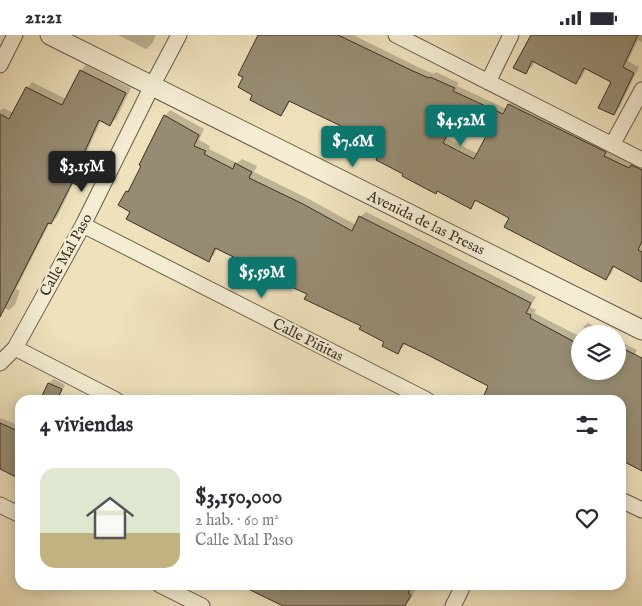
<!DOCTYPE html>
<html lang="es">
<meta charset="utf-8">
<style>
:root{--surface:#fff;--page:#f7f7f7;--text:#2b2b33;--muted:#7c7c81;--line:#e1e1e2;--accent:#0f766e}
body{margin:0;font-family:"IM FELL English",serif;background:var(--page);color:var(--text);height:100vh;display:flex;flex-direction:column;font-size:19px;white-space:nowrap}
*{box-sizing:border-box;margin:0}
p{font-size:16px;color:var(--muted)}
.icon{flex:none;width:28px;height:28px;fill:none;stroke:currentColor;stroke-width:2;stroke-linecap:round;stroke-linejoin:round}
.map{position:relative;flex:1;overflow:hidden}
.side{position:absolute;left:15px;top:360px;width:611px;height:195px;display:flex;flex-direction:column;background:var(--surface);border-radius:15px;box-shadow:0 2px 12px #0003}
.side>*{flex:none}
.buttons{position:absolute;left:571px;top:290px;display:grid;gap:10px}
.buttons a{display:grid;place-items:center;width:55px;height:55px;border-radius:50%;background:var(--surface);box-shadow:0 2px 12px #0003;font-size:25px}
.price{position:absolute;translate:-50% -42px;padding:0 11px;border-radius:5px;background:var(--accent);color:#fff;font-size:16px;line-height:32px;filter:drop-shadow(0 1px 2px #0008)}
.price::after{content:'';position:absolute;left:50%;top:30px;width:15px;height:11px;margin-left:-8px;background:inherit;clip-path:polygon(0 0,100% 0,50% 100%)}
.price.on{background:#222;color:#fff}
ul{padding:0;list-style:none}
li{display:flex;align-items:center;gap:15px;height:125px;padding:0 25px}
li+li{border-top:1px solid var(--line)}
li span{display:grid;place-items:center;flex:none;width:140px;height:100px;border-radius:15px;color:#555}
li>.icon{margin-inline-start:auto}
span .icon{width:60px;height:60px;fill:#fffc;stroke-width:1}
li b{font-size:21px}
h2{display:flex;justify-content:space-between;align-items:center;height:60px;padding:0 25px;font-size:21px}
.status{display:flex;justify-content:space-between;align-items:center;height:35px;padding:0 25px;background:var(--surface);direction:ltr}
.status svg{height:14px;fill:currentColor}
.map>svg:first-child{display:block}
</style>
<div class="status"><b>21:21</b><svg viewBox="0 0 49 12"><path d="M0 12V9h3v3zM5 12V6h3v6zM10 12V3h3v9zM15 12V0h3v12zM26 1h20v11H26zM47 4h2v5h-2z"/></svg></div>
<div class="map">
<svg width="642" height="571" viewBox="0 0 642 571">
<rect width="100%" height="100%" fill="#eee1bc"/>
<filter id="stains"><feTurbulence type="fractalNoise" baseFrequency=".004" numOctaves="4"/><feColorMatrix values="0 0 0 0 .2 0 0 0 0 .09 0 0 0 0 .02 0 0 0 .5 -.17"/></filter>
<radialGradient id="worn" r=".72"><stop offset=".6" stop-color="#630" stop-opacity="0"/><stop offset="1" stop-color="#630" stop-opacity=".3"/></radialGradient>
<path fill="#0003" fill-rule="evenodd" d="M118 0H156L152 9 146 14Z
M259 0H353L418 32 434 39 436 37 459 48 457 51 507 74 509 69 514 65 642 132 641 136H642V245L615 231 611 239 606 243 511 182 477 165 471 172 438 155 436 157 379 122 342 91 291 65 286 74 281 79 245 42ZM457 83 488 99 478 119 447 103Z
M532 0H642V7L638 5 628 26 639 32 619 73 613 78V46L586 33 582 42 576 47 535 26 532 32 526 37Z
M86 30 131 53 116 84 110 89 101 85 85 121 95 126 89 137 76 148 74 147 57 182 51 188 50 187 16 254 20 256 15 270 9 275 4 273 0 280V76L3 73 14 78 27 53 32 47 66 64 81 36Z
M170 75 204 94 199 105 210 111 209 114 237 128 242 124 257 131 254 137 309 164 356 190 360 182 366 177 536 262 530 272 536 275 534 278 579 301 580 299V336H618V312L625 316 626 314 618 310V303L624 307 623 308 637 315 633 324 642 329V434L621 365H487L490 351 405 308 403 312 398 317 386 307 363 290 308 258 217 213 214 220 208 225 132 176 120 170 127 156 133 151 165 81Z
M588 288 609 299H596L583 292Z
M583 293V295L590 299H580Z
M54 344 65 350 58 365H41L49 348Z
M1 383 15 389 17 386 20 387V443L0 432V384Z
M351 550H415L414 551 417 552 410 565 405 571H400Z"/>
<path fill="#978c73" stroke="#393024" fill-rule="evenodd" d="M258 0H338L413 36 429 43 430 42 455 53 453 56 503 79 508 69 606 117 604 121 629 133 631 130 642 135V206L638 215 642 217V247L613 231 606 245 504 192 509 183 475 165 471 174 437 156 436 159 402 141 403 139 376 125 377 122 335 102 341 91 289 66 281 81 250 65 252 60 238 52 243 42 238 40ZM455 84 487 99 474 124 443 108Z
M531 0H638L623 32 634 38 614 80 598 73 611 47 584 33 576 49 532 26 526 39 513 33Z
M80 35 126 58 110 91 99 85 80 127 90 132 84 144 80 143 77 150 72 148 51 189 48 188 0 282V79L9 84 26 52 62 70Z
M164 80 199 100 194 111 206 116 204 119 233 134 235 128 252 137 249 143 303 169 352 196 359 181 531 268 526 278 531 280 530 283 580 310V336H618V311L642 323V436L621 425V365H482L488 351 424 318 403 308 398 319 382 311 384 307 359 294 361 291 304 264 307 259 269 242 270 240 254 232 215 213 209 227 126 184 130 177 118 170 126 156 128 157 141 131 139 130Z
M48 348 62 354 57 365H40Z
M0 388 20 397V444L0 434Z
M240 550H413L408 558 411 560 405 571H283Z"/>
<g fill="none" stroke-linecap="round" stroke-linejoin="round">
<defs>
<path id="minor" d="M396 0 642 125
M0 30 15 0
M488 47 511 0
M612 110 642 55
M83 190 427 365
M15 313 116 365
M0 328 15 313 83 190 152 51 179 0
M621 465 642 475
M0 470 20 480
M160 550 202 571
M453 571 461 555V550"/>
<path id="tertiary" d="M50 0 642 295"/>
</defs>
<use href="#minor" stroke="#665c4a" stroke-width="17"/>
<use href="#tertiary" stroke="#665c4a" stroke-width="21"/>
<use href="#minor" stroke="#f4ecd3" stroke-width="15"/>
<use href="#tertiary" stroke="#f4ecd3" stroke-width="19"/>
</g>
<g text-anchor="middle" dominant-baseline="central" stroke-width="4.5" stroke-linejoin="round" paint-order="stroke">
<g font-size="15" fill="#393024" stroke="#f4ecd3">
<text transform="translate(426 188) rotate(26)">Avenida de las Presas</text>
<text transform="translate(66 220) rotate(-61)">Calle Mal Paso</text>
<text transform="translate(308 305) rotate(27)">Calle Piñitas</text>
</g>
</g>
<rect width="100%" height="100%" filter="url(#stains)"/>
<rect width="100%" height="100%" fill="url(#worn)"/>
</svg>
<div class="buttons">
<a><svg class="icon" aria-label="layers" viewBox="0 0 24 24"><path d="M12 4l9 5-9 5-9-5zM3 14l9 5 9-5"/></svg></a>
</div>
<b class="price" style="left:461px;top:112px">$4.52M</b>
<b class="price" style="left:353px;top:133px">$7.6M</b>
<b class="price on" style="left:82px;top:158px">$3.15M</b>
<b class="price" style="left:262px;top:264px">$5.59M</b>
<section class="side">
<h2>4 viviendas<svg class="icon" aria-label="filters" viewBox="0 0 24 24"><path d="M4 7h16M4 17h16"/><circle cx="9" cy="7" r="2"/><circle cx="15" cy="17" r="2"/></svg></h2>
<ul>
<li><span style="background:linear-gradient(#dfe7d0 65%,#c2b280 0)"><svg class="icon" aria-label="home" viewBox="0 0 24 24"><path d="M3 11l9-7 9 7M6 9v11h12V9"/></svg></span><div><b>$3,150,000</b><p>2 hab. · 60 m²</p><p>Calle Mal Paso</p></div><svg class="icon" aria-label="heart" viewBox="0 0 24 24"><path d="M12 20l-8-8c-3-5 5-10 8-4 3-6 11-1 8 4z"/></svg></li>
</ul>
</section>
</div>
